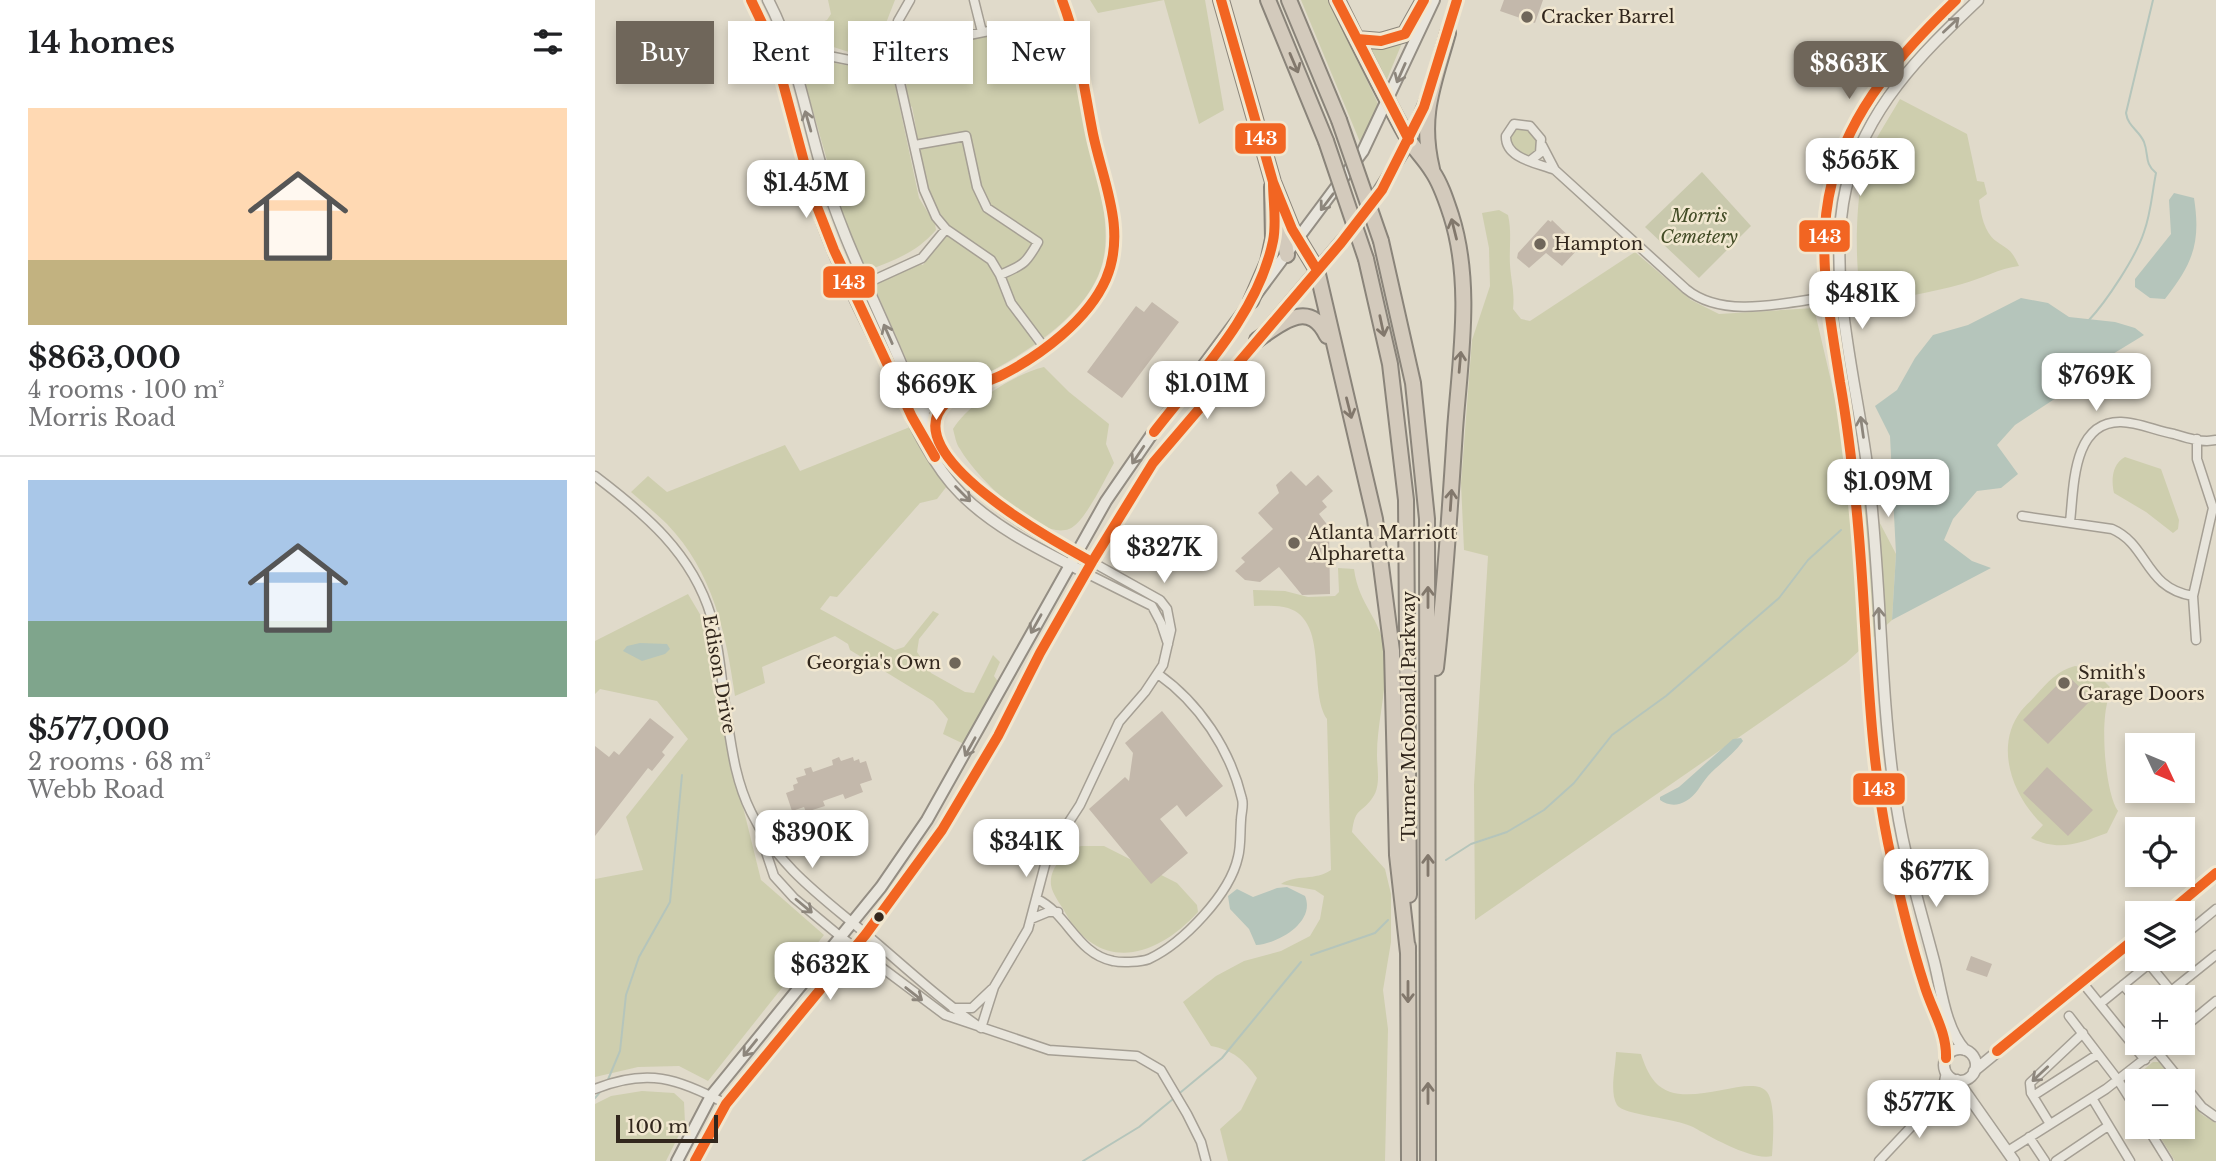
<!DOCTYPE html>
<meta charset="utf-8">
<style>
:root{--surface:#fff;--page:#f6f6f6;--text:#202124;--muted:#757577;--line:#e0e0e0;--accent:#6f665a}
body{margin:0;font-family:"Libre Baskerville",serif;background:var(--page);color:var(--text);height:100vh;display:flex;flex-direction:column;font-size:26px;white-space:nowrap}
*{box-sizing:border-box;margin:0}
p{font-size:23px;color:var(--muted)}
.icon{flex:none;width:38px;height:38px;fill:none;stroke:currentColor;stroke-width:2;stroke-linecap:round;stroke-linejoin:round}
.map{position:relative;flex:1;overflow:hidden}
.panel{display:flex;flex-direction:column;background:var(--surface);width:595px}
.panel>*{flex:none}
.top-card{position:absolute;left:21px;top:21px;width:665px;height:63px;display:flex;gap:14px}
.needle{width:46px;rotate:134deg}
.fabs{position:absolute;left:1530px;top:733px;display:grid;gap:14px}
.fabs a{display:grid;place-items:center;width:70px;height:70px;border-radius:0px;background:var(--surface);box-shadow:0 4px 10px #0003;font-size:35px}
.scale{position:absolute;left:21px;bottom:18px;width:102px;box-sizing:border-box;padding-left:7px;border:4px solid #32271d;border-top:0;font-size:19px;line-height:24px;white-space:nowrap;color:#32271d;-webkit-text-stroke:5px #f1e7d0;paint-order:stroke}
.price{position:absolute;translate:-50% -60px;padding:0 16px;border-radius:14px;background:#fff;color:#222;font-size:23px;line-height:46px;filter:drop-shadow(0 2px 4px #0008)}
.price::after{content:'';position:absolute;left:50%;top:42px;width:21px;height:16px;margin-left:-10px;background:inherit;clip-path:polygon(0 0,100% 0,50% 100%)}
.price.current{background:var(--accent);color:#fff}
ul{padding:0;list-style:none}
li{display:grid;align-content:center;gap:14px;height:371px;padding:0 28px}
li+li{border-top:2px solid var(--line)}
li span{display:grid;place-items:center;height:217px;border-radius:0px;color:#555}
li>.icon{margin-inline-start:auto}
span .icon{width:126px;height:126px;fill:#fffc;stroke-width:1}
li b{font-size:30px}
h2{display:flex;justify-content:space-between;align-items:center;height:84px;padding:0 28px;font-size:30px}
.tag{padding:0 24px;border-radius:0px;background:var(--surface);box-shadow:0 4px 10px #0003;font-size:24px;line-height:63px}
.tag.current{background:var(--accent);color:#fff}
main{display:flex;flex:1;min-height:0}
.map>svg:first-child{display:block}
</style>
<main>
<section class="panel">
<h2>14 homes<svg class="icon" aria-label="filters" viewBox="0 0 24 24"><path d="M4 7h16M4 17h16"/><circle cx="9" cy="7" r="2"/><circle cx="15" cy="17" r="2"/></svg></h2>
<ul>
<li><span style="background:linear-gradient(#ffd9b3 70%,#c2b280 0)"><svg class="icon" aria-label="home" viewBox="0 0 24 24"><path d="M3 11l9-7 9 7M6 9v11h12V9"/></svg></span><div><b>$863,000</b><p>4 rooms · 100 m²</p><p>Morris Road</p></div></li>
<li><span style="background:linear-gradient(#a9c7e8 65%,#7fa58c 0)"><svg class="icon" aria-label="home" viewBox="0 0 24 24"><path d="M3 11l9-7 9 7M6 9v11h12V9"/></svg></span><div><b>$577,000</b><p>2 rooms · 68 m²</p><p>Webb Road</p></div></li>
</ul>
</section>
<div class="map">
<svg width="1621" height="1161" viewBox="0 0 1621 1161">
<rect width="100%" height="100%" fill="#e0daca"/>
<path fill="#ceceae" d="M233 0H300L291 23 292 29 281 46 257 53 226 43 210 47 207 29 232 20 236 14Z
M495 0H610L629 110 604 124 569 0 503 13Z
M706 0H734L784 106 765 142Z
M419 33 452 42 472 38 508 205C512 232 513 260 499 284 472 334 394 376 342 396L331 393 323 386 279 286 285 280 323 263 328 265 354 225C325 191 326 149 317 107L313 104 311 82 306 69 321 52 400 34Z
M807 41V43L790 84 771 46Z
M286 58 296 66 324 198 340 224 341 230C321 253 298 261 271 271L249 220 206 69 209 64 224 60 255 66Z
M1305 99 1372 134 1382 181 1389 182 1392 194 1384 200C1386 214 1389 232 1401 241 1415 251 1416 249 1424 266 1404 268 1387 279 1367 284 1335 293 1301 298 1269 304 1258 276 1261 197 1269 167 1276 144 1293 120 1305 99Z
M923 127H931L943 139 945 147 938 156H931L917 148 914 136Z
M904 210 913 215C917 232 914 248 915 265 916 281 920 293 918 309L926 319 935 321 1040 252 1096 300 1124 314 1219 308 1243 411 1249 454 1301 554 1297 620 1251 663 880 920 879 785 893 556 869 550 866 483 877 340 895 286 894 248 887 213Z
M449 367 474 392 514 424 511 444 519 463C510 479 489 524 474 529 443 541 379 474 365 449 361 444 360 436 358 429 374 403 419 374 449 367Z
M315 427 352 486 342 499 325 503 242 597 235 596 225 609 300 650 309 647 338 611 344 614 324 639 322 652 336 673 370 692 379 693 398 655 405 662 399 676 404 683 369 744 348 734 353 719 338 701 255 650 253 644 240 636 167 667 170 683 140 696C131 633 118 572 72 524 61 513 48 503 36 492L53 476 72 492 190 445 205 471Z
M1530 457 1566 469 1584 520 1583 529 1578 533 1551 512 1519 493C1516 480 1517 464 1530 457Z
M743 568 759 569C764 607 786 617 790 653 793 688 782 721 782 755 782 768 786 785 778 797 767 814 760 806 757 832L790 869 796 894V942L788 990 793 1029 790 1161H633L625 1129 646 1110 662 1078C649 1060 638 1050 616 1046L588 1002 621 976 649 961 686 951 715 936 725 919 729 896 720 890 686 884C701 874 721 881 736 870L732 719C713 691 734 621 693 608 682 605 670 606 659 606L658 590 690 591 713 597 740 596 744 592Z
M93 594 109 621 118 685 166 880 229 935 113 1081 84 1066 43 1067 0 1077V879L48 870 31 817 93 739 62 701 5 689 0 694V641Z
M1480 666 1497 669 1518 690C1503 705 1509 792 1523 811L1512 833C1485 843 1464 852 1436 838L1448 825C1419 798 1398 748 1426 711 1430 706 1436 701 1441 695 1452 683 1463 670 1480 666Z
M486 846H509L582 883 602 905 603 912C562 957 506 974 471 914 467 906 457 894 456 885 454 867 471 851 486 846Z
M1021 1052 1046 1054C1049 1063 1053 1074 1060 1082 1088 1114 1156 1071 1172 1092 1181 1104 1178 1141 1177 1156 1157 1161 1116 1137 1098 1127 1081 1118 1028 1115 1022 1105 1014 1092 1021 1066 1021 1052Z
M1558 1062H1564L1580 1081 1542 1082V1100L1534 1088 1536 1080Z
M47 1091 79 1093 89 1102 90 1123 71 1161H0V1104L16 1096Z
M1587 1091 1606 1114 1621 1123V1161H1580L1559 1127H1587Z"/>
<path fill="#c9c9ad" d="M1107 172 1156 226 1104 278 1050 227Z"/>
<path fill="#b5c5bb" d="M1579 193 1599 198C1606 243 1598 263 1570 299L1555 298 1540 287V279L1576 234 1574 200Z
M1426 298 1453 303 1474 317 1520 322 1540 328 1549 335 1503 363 1474 376 1461 398 1420 425 1402 445 1423 474 1406 488 1382 491 1358 519 1349 540 1377 561 1396 568 1297 620 1301 554 1295 436 1280 406 1302 390 1320 358 1338 335 1373 325Z
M45 643 72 644 75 649 70 654 47 661 28 651 32 646Z
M1146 738 1148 741C1138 755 1124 764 1113 776 1106 784 1101 796 1091 801 1083 806 1073 806 1065 800V797L1084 787 1138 739Z
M692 887 710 896C721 922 683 944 661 945L654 929 635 909 633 896 642 889 658 897 682 888Z"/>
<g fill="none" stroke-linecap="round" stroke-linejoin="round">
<path stroke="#b5c5bb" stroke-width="2" d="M1494 320C1511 302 1541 257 1549 232 1556 213 1557 193 1561 173 1549 163 1554 155 1549 142 1544 130 1533 127 1531 113L1558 0
M851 860 876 844 912 832 949 810 979 783 1017 735 1071 696 1184 598 1213 560 1246 530
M716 955 780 933 793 920
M12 1082 25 1051 31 995 44 957 75 902 87 775
M586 1092 627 1058 706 962
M0 1098 5 1092
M488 1161 544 1127 578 1099"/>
</g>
<path fill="#c3b8ab" d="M909 0H948L940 23 905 11Z
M953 220 956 222 957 220 985 247 967 266 951 253 934 268 922 258 923 253Z
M557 302 584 322 527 398 492 372 541 306 549 312Z
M696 471 711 486 723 475 738 491 727 501 732 507 724 514 734 527 735 594 707 595 684 567 665 582 650 580 640 571 650 562 646 558 678 529 663 513 684 493 681 485Z
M1472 675 1497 699 1453 744 1428 720Z
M567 711 628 786 591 817 582 805 565 819 593 853 556 884 494 809 530 777 534 781 538 753 530 743Z
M55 718 79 737 67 752 70 755 57 771 53 768 0 836V746L14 757 19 751 24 755Z
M244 757 246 761 258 757 259 761 264 759 265 763 271 761 277 780 265 784 268 792 250 799 248 794 228 801 230 806 211 812 209 807 197 811 191 793 199 790 198 785 203 783 201 778 211 775 209 769 216 767 218 772 238 765 237 760Z
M1452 767 1498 810 1473 836 1428 793Z
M1376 956 1397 964 1392 977 1371 970Z"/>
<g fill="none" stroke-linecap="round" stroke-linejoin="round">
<defs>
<path id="minor" d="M379 0 387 32
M290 48a12 12 0 1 1 24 0a12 12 0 1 1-24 0Z
M301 36 303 21 315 0
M314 47 414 27 457 36 478 32
M197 61 229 55 254 60 291 52
M303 61V74L329 190 341 217 351 229 396 260 405 275 416 303 449 347
M320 145 371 136 382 187 392 208 443 242C431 264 428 265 405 275
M947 145 960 170 1091 289C1131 322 1199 300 1246 295
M936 160 945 153 946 139 935 126 919 124 911 136C910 159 943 163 960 170
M270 284 327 258 351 229
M317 390 333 397 350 400
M317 417C398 374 529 336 519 222 517 196 505 170 500 144 491 97 487 44 467 0
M342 436V415L351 403
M0 476C50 514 97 553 116 616 124 645 126 675 130 705 136 742 139 778 156 812 182 866 227 897 271 934 309 966 345 1000 386 1028
M1427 516 1517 529C1554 545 1549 588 1598 596
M1475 522C1479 488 1477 421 1526 422 1542 422 1562 431 1579 434 1592 438 1607 443 1621 440
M491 573 557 606 566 623 573 644
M1601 640 1598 596 1618 508 1602 459V439
M166 837 179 876 199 898 246 937 350 1015 454 1050 542 1056 566 1070 592 1114 606 1142 611 1161
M442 899C473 914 482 954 518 961 527 963 546 962 554 959 588 943 635 894 643 857 646 846 645 832 646 820 646 813 649 806 647 799 635 749 604 703 563 674
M436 919 453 912H463
M1587 937 1621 909
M1554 964 1582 998
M1487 982 1550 1060
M1528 985 1542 1001
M1576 991 1621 955
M1506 1003 1560 959
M1587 1004 1600 1018
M358 1008H377L397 989
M1474 1016 1523 1080 1542 1110
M386 1028 399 987 433 929 451 861 457 848 485 805 524 722 550 692 568 665 576 630 572 609 565 600 497 562
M1587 1029 1621 1001
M1561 1050 1587 1082
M1587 1082 1607 1107 1621 1117
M0 1089C52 1068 83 1078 131 1104
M1346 1096 1351 1072
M1438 1096 1503 1054
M1497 1098 1535 1161
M1455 1124 1436 1093 1435 1083 1488 1033
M1552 1127 1573 1161
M1434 1137 1450 1161
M1413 1151 1511 1089 1570 1043
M1284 1161 1360 1080
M1461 1161 1513 1126"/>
<path id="tertiary" d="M156 0C188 62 199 130 218 196 235 253 264 308 290 361 311 405 331 459 366 494 401 529 448 551 491 573
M173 0C200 51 210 111 226 166 243 226 270 281 295 338 317 387 335 442 374 480 410 516 453 539 497 562
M1571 914 1621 873
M1349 1065a16 16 0 1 1 32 0a16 16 0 1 1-32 0Z
M1370 1050C1350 1029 1346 988 1339 961 1324 904 1306 846 1299 787 1285 686 1286 583 1274 481 1264 388 1230 280 1251 188 1271 108 1325 55 1383 0
M1351 1058C1354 1034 1339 1016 1332 995 1316 945 1304 893 1293 843 1270 737 1274 628 1263 520 1259 477 1254 435 1247 392 1236 322 1219 252 1237 182 1259 103 1303 54 1361 0
M1379 1071 1542 937
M1362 1080 1419 1161"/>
<path id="secondary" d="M850 40 862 0
M82 1161 116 1096 286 887 332 820 511 501 555 437 768 151 839 0
M100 1161 131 1104 271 934 347 830 403 736 445 653 497 562 558 463 769 214 809 151 831 99"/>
<path id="motorway" d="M626 0 678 182 697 229 722 270 780 519 797 651 802 855 813 953
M673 0 731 141
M694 0 744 120
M742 0C765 46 787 92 812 137 819 149 830 159 837 171 846 184 851 200 856 215 878 284 865 359 860 430 855 510 850 589 841 668
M762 39 786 41 810 34 829 0
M837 169C824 115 839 84 853 33
M686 217 692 255
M786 241 818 383 832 519 833 1161
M771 259 795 364 811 500 814 895
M656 301 673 262 678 239 677 187
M662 340C685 324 714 298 732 336
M813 946 814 1161"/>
</defs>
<use href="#minor" stroke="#a59f94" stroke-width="11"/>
<use href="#tertiary" stroke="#a59f94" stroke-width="13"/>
<use href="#secondary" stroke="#948e84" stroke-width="14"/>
<use href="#motorway" stroke="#8a847a" stroke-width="18"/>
<use href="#minor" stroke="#e8e5dc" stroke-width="8"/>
<use href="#tertiary" stroke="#e8e5dc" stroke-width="10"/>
<use href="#secondary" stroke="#e8e5dc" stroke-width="10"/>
<use href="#motorway" stroke="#d3cabc" stroke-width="14"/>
<defs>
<path id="motorway-bridge" d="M744 120 786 241
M731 141 771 259"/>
</defs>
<use href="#motorway-bridge" stroke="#8a847a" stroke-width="18" stroke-linecap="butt"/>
<use href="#motorway-bridge" stroke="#d3cabc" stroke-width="14"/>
<defs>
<path id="bus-1" d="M156 0 178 46 219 199 239 250 317 417 340 457
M467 0C484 44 489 89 498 134 508 182 532 230 511 279 493 320 446 355 407 375 389 384 366 388 351 403 297 454 464 544 497 562
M626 0 678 182 697 229 722 270
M742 0 814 140
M762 39 786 41 810 34 829 0
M559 432C603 375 663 314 678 241 682 222 678 201 678 182
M1572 914 1621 873
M1402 1051 1542 937
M1351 1058C1352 1031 1336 1009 1329 984 1314 938 1303 890 1293 843 1270 731 1273 617 1261 504 1257 463 1252 422 1245 382 1235 316 1220 248 1237 182 1256 108 1307 52 1361 0
M100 1161 131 1104 271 934 347 830 403 736 445 653 497 562 558 463 746 243 787 190 829 107 862 0"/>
</defs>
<use href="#bus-1" stroke="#f1e7d0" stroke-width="16"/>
<use href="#bus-1" stroke="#f26522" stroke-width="10"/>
</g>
<defs><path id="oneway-shaft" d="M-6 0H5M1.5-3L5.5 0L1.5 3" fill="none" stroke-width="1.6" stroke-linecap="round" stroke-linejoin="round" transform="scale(1.75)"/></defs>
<g stroke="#8d867c">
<use href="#oneway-shaft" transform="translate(1356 25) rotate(-43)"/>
<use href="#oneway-shaft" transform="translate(806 73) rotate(114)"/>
<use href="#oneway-shaft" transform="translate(213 121) rotate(-106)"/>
<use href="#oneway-shaft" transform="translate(732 202) rotate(127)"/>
<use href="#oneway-shaft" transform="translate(293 334) rotate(-114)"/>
<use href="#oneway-shaft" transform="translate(1267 427) rotate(-98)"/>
<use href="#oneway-shaft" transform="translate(543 455) rotate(124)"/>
<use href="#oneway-shaft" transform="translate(368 494) rotate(45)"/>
<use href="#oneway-shaft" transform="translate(1284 618) rotate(-92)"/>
<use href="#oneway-shaft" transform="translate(441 624) rotate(119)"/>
<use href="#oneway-shaft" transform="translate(375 747) rotate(119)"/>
<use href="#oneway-shaft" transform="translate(209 906) rotate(40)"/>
<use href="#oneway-shaft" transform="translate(319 994) rotate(38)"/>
<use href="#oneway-shaft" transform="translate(155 1048) rotate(129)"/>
<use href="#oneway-shaft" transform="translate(1445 1074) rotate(137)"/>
</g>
<g stroke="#82786c">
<use href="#oneway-shaft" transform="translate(699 63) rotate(67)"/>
<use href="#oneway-shaft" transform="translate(859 229) rotate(-104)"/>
<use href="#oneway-shaft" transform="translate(787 326) rotate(78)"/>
<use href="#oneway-shaft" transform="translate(865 362) rotate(-85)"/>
<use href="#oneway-shaft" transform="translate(754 408) rotate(76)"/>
<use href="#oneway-shaft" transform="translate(856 500) rotate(-86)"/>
<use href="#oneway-shaft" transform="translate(833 597) rotate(-90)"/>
<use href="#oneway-shaft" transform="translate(833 865) rotate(-90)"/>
<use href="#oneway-shaft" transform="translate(813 992) rotate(90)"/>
<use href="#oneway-shaft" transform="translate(833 1093) rotate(-90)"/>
</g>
<g fill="#6f665a" stroke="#f1e7d0" stroke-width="2.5">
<circle cx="932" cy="17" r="7"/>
<circle cx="945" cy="244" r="7"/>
<circle cx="699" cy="543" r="7"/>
<circle cx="360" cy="663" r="7"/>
<circle cx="1469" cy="683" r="7"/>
</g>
<circle fill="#32271d" stroke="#f1e7d0" stroke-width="2.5" cx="284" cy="917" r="6"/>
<g text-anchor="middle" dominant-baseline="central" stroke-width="5" stroke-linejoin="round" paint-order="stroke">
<g font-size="18" fill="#32271d" stroke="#f1e7d0" text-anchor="start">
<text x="946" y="17">Cracker Barrel</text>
<text x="959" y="244">Hampton</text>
<text x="713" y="533">Atlanta Marriott<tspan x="713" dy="21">Alpharetta</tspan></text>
<text x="346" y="663" text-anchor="end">Georgia's Own</text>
<text x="1483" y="673">Smith's<tspan x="1483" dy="21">Garage Doors</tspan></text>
</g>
<g font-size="18" font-style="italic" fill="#434c26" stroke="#f1e7d0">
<text x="1104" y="216">Morris<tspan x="1104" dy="21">Cemetery</tspan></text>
</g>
<g font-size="18" fill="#32271d" stroke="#f1e7d0">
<text transform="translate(124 674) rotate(80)">Edison Drive</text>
<text transform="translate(814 716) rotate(-90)">Turner McDonald Parkway</text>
</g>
</g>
<g stroke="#f1e7d0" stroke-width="2.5">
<rect x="639" y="122" width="53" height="33" rx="7" fill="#f26522"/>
<rect x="1203" y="219" width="53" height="34" rx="7" fill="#f26522"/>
<rect x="227" y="265" width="54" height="34" rx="7" fill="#f26522"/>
<rect x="1257" y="772" width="54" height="34" rx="7" fill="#f26522"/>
</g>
<g font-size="19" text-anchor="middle" font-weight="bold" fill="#fff">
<text x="666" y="145">143</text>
<text x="1230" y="243">143</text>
<text x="254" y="289">143</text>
<text x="1284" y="796">143</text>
</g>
</svg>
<div class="fabs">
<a><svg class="needle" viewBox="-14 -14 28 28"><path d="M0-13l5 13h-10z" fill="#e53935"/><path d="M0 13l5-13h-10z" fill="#757577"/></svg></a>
<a><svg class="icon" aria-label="locate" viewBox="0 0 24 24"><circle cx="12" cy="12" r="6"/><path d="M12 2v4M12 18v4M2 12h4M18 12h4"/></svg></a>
<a><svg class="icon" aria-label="layers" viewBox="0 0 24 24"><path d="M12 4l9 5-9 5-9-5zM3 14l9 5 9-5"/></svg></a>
<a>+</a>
<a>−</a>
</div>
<div class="scale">100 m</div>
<b class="price current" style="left:1254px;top:101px">$863K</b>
<b class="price" style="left:1265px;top:198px">$565K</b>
<b class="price" style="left:211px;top:220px">$1.45M</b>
<b class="price" style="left:1267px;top:331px">$481K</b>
<b class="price" style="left:1501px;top:413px">$769K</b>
<b class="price" style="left:612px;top:421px">$1.01M</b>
<b class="price" style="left:341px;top:422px">$669K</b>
<b class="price" style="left:1293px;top:519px">$1.09M</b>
<b class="price" style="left:569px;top:585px">$327K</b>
<b class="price" style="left:217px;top:870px">$390K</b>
<b class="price" style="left:431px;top:879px">$341K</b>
<b class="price" style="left:1341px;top:909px">$677K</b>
<b class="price" style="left:235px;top:1002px">$632K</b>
<b class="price" style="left:1324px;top:1140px">$577K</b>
<div class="top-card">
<a class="tag current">Buy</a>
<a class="tag">Rent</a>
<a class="tag">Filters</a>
<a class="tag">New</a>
</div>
</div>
</main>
